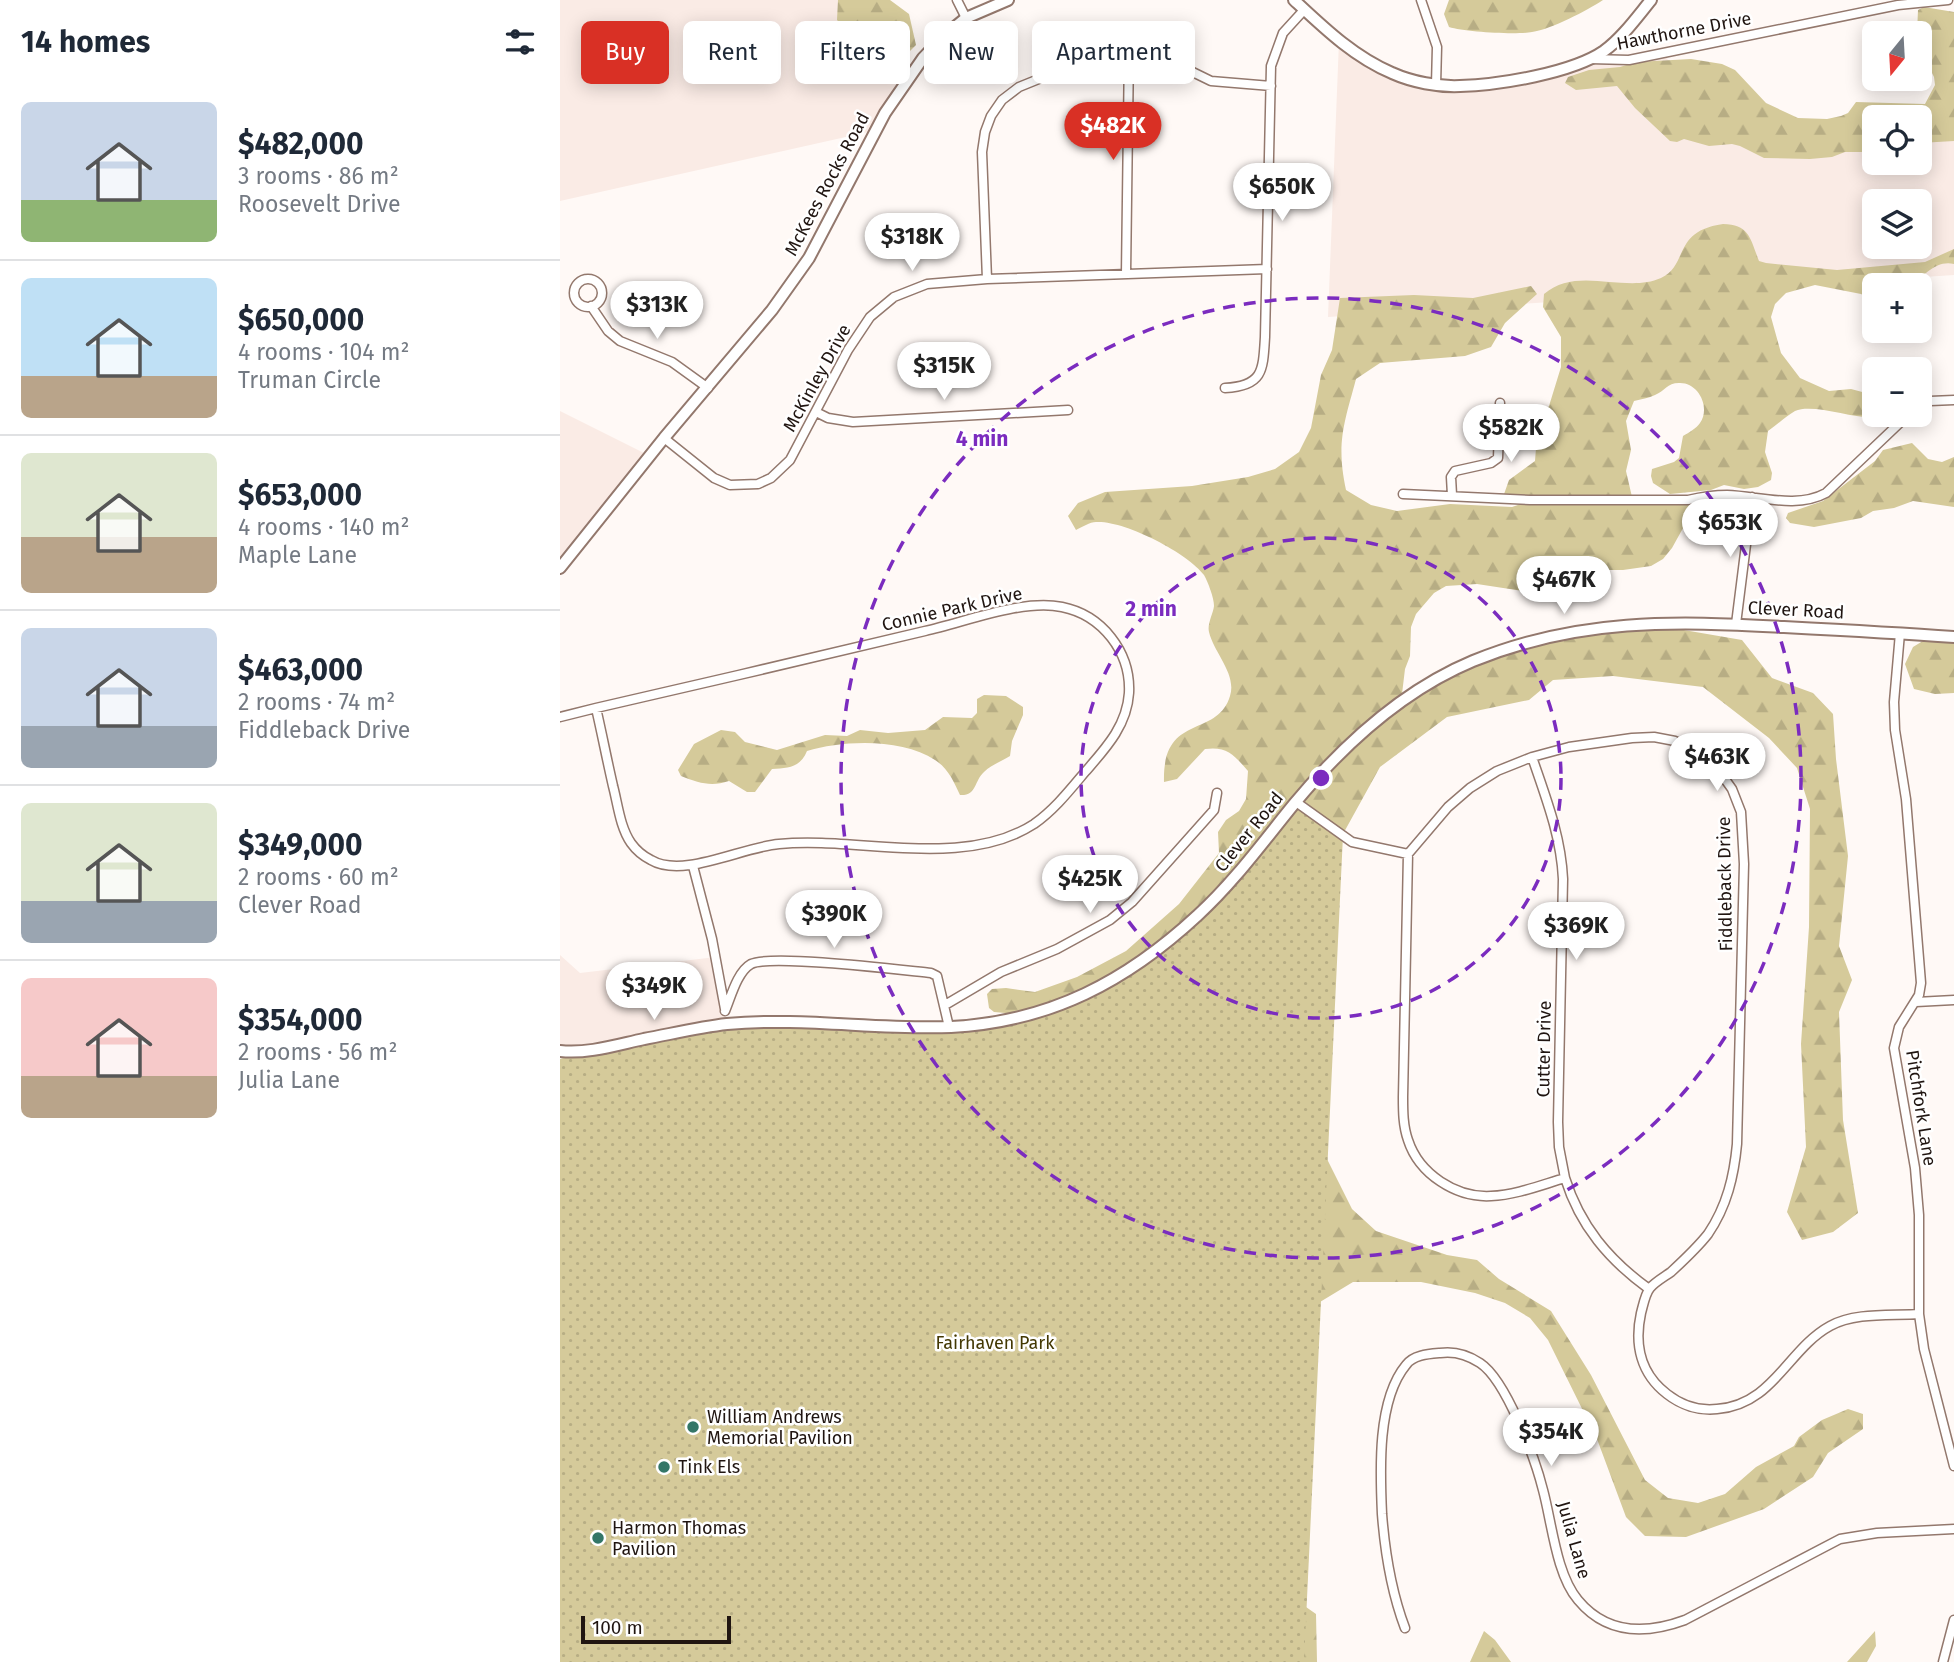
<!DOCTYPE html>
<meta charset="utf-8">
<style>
:root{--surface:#fff;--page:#f2f2f3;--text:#1f2937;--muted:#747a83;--line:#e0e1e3;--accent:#d93025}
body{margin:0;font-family:"Fira Sans",sans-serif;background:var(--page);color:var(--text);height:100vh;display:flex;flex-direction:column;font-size:26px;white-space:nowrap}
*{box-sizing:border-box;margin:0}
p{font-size:23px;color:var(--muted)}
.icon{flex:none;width:38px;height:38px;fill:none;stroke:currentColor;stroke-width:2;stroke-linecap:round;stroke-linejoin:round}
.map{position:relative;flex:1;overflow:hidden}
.side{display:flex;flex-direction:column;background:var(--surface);width:560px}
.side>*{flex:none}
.top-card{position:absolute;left:21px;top:21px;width:665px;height:63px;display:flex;gap:14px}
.needle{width:46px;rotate:198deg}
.tools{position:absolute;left:1302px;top:21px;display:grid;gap:14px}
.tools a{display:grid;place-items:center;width:70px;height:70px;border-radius:10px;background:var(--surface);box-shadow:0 4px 18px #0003;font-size:35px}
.scale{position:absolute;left:21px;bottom:18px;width:150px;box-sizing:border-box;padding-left:7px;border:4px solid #201511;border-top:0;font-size:19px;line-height:24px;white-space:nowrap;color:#201511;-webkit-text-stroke:5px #fff;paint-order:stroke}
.price{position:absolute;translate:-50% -60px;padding:0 16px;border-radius:24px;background:#fff;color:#222;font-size:23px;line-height:46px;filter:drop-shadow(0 2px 4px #0008)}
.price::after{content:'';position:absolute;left:50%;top:42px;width:21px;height:16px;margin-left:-10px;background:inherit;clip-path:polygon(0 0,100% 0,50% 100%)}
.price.on{background:var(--accent);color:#fff}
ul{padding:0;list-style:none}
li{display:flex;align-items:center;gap:21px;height:175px;padding:0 21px}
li+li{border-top:2px solid var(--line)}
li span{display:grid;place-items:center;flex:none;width:196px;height:140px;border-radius:10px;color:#555}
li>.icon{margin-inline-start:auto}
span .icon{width:84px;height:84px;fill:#fffc;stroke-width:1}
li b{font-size:30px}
h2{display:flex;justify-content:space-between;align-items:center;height:84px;padding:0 21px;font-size:30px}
.tag{padding:0 24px;border-radius:10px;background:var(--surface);box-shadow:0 4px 18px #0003;font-size:24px;line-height:63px}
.tag.on{background:var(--accent);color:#fff}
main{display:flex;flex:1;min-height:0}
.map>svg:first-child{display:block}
</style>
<main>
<section class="side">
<h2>14 homes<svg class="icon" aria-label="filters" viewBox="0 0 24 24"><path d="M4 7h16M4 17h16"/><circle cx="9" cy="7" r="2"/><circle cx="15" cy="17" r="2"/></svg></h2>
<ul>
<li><span style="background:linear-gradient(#c9d6e8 70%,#8fb573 0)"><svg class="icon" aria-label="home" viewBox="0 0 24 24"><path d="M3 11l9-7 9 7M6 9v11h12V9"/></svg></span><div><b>$482,000</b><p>3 rooms · 86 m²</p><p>Roosevelt Drive</p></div></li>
<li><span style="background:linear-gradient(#bfe0f5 70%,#b9a48a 0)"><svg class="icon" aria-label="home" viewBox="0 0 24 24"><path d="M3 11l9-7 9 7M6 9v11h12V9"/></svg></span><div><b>$650,000</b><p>4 rooms · 104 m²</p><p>Truman Circle</p></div></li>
<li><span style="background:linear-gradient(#dfe7d0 60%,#b9a48a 0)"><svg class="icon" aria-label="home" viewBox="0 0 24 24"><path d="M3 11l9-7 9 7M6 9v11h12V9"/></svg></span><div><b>$653,000</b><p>4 rooms · 140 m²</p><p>Maple Lane</p></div></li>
<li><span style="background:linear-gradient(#c9d6e8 70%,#9aa5b1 0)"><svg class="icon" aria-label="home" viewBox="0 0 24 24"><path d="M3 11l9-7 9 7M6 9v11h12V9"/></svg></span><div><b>$463,000</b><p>2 rooms · 74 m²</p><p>Fiddleback Drive</p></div></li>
<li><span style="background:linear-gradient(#dfe7d0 70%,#9aa5b1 0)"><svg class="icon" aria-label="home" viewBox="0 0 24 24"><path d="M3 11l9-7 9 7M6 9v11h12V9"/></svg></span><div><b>$349,000</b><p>2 rooms · 60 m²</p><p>Clever Road</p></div></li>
<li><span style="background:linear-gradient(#f6c9c9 70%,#b9a48a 0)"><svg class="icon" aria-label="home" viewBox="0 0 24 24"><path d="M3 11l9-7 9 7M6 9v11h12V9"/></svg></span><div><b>$354,000</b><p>2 rooms · 56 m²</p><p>Julia Lane</p></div></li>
</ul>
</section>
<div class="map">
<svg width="1394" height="1662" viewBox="0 0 1394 1662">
<defs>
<pattern id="forest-firs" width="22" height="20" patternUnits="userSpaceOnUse" patternTransform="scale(1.75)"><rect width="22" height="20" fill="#d5ca9a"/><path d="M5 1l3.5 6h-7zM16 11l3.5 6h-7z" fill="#b7ad84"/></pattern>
<pattern id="park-dots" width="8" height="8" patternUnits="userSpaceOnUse" patternTransform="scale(1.75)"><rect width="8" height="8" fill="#d5ca9a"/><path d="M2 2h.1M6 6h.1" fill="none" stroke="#b7ad84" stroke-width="1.8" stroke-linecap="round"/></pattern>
</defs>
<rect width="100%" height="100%" fill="#fff9f6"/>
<path fill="#faebe5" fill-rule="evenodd" d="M0 0H315L344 85 317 130 0 201Z
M779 41 806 60 876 85 959 78 1030 59 1053 61 1106 52 1124 138 1314 121V163H1360V117L1394 113V275L768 317ZM1314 201H1360V247H1314Z
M0 411 90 456 0 568Z
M0 955 20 973 156 957 167 1024 0 1051Z"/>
<path fill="url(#forest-firs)" d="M278 0H330L349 14 356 45 327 74 277 20Z
M889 0H1043C1026 11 992 29 972 32 956 35 905 32 889 27L884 14Z
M1364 7 1394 12V141L1360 143V117H1314V152H1285L1272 157 1250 159 1204 158 1180 146 1172 144 1149 146 1124 139 1117 142 1110 141 1075 108 1057 86 1016 90 1005 83 1008 77 1029 70 1060 67 1076 62 1131 59 1162 64 1175 70 1206 103 1238 118 1267 119 1281 116 1288 113 1296 102 1365 104 1375 85 1374 77 1360 49V33H1357L1358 10Z
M1163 224C1190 225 1190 238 1199 261L1206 263 1277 270 1365 262 1394 249V264C1375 260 1365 276 1351 285H1314V312L1308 298 1301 294 1255 285 1226 293 1215 304 1211 317 1221 353 1240 378 1269 391 1291 389 1306 393 1314 399V415H1323C1307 425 1257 402 1235 411 1226 416 1217 425 1208 431L1205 452 1212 473 1211 480 1198 487 1184 489 1164 485 1151 490 1110 494 1093 483 1091 476 1092 469 1114 462 1119 458 1123 436C1128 433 1137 428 1140 423 1151 407 1138 382 1119 383 1107 383 1105 391 1095 395 1089 398 1081 399 1074 401L1066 421 1071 450 1066 471 1072 497H943L949 480 975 461 976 448 970 435 972 428 989 406 1001 367V337L983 307 984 294C1017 265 1065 294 1101 278 1129 265 1112 231 1163 224Z
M971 286 977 294 945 323 931 347 905 356 820 363 796 379C784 424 776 443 786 490L811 505 837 511 890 504 952 507 970 501 1128 502 1133 510 1112 548 1103 559 1091 566 1063 570H1020L1006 574 995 584 983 590 970 592 917 584 886 586 874 593 856 614 851 627 850 656 845 669 842 694 791 742 659 892 591 952 535 988 457 1014 434 1012 429 1008 427 994 432 989 446 988 475 992 517 977 566 951 619 904 659 853 658 832 666 820 679 811 686 799 688 771C674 755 667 746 645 749L617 779 604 782C602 712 657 739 670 696 677 674 654 653 649 632 647 624 653 614 654 606 654 598 648 582 644 575 628 553 564 520 536 522 530 522 522 527 516 530L508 516 518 503 545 492 632 486 688 477 715 469 739 452 751 428 761 375 772 350 780 298 854 295 913 298Z
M1352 443 1368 459 1382 462 1394 457V507L1353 501 1334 508 1313 511 1301 518 1254 527 1230 523 1226 518 1228 513 1263 501 1315 461 1323 450Z
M1083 623 1182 640 1212 678 1253 693 1273 714 1276 759 1288 856 1279 946 1292 980 1279 1012 1283 1120 1298 1213 1273 1232 1242 1240 1227 1212 1246 1147 1241 1044 1249 927 1250 809 1237 768 1209 738 1143 687 1053 676 993 680 969 700 887 717 820 767 783 834 744 807 767 1159 792 1209 816 1231 887 1255 917 1260 939 1279 991 1311 1031 1375 1085 1480 1108 1498 1138 1503 1165 1494 1196 1467 1234 1446 1239 1437 1262 1420 1288 1409 1303 1414V1429L1268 1453 1253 1477 1204 1509 1126 1537 1085 1536 1066 1517 1037 1439 988 1340 970 1318 945 1303 915 1293 861 1282H793L760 1302 746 1607 756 1614 757 1662H559L421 1033 577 977 764 772 855 692 962 645Z
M1371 636 1394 638V693L1375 694 1354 689 1345 664 1353 647Z
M424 695 446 696 463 707V715L452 741 450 756C442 761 431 765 424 772 414 781 417 796 400 795 394 782 388 768 375 760 342 738 283 740 247 751 240 768 228 768 212 769L195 792H187L169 781C151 787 139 783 121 776L118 770 134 744 161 730 175 732 185 742 217 750 265 735 287 736 300 730 328 733 365 730 383 717 412 718 417 713V699Z
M924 1631 935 1640 951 1662H910Z
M1315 1631 1316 1646 1307 1662H1287Z"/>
<path fill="url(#park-dots)" d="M736 802 783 835 744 1662H0V1059L26 1050 167 1024H419L536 990 639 915Z"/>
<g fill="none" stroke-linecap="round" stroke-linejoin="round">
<defs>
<path id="street" d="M397 0 406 18
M861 0 877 47 876 85
M1030 59 1069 60 1338 5 1388 0
M566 274 569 50
M427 279 422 152 425 132 431 116 442 100 459 87 538 55 569 50 588 53 604 58 651 81 711 86
M14 293a14 14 0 1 1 28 0a14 14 0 1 1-28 0Z
M31 306 48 331 60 341 112 362 148 388
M665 388C703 386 703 371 705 337L711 66 723 33 744 10
M1360 405 1370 401 1394 400
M256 412 268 418 293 422 508 410
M104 438 154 478 170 485 198 484 211 478 230 460 288 350 310 317 334 297 367 284 427 279 707 269
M843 494 970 500H1128C1141 497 1153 495 1167 495 1199 496 1237 509 1266 493L1348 415
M892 495 891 477 895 471 931 463 938 458 940 403
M1176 624 1192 497
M1340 633 1334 702 1335 730 1346 799 1361 983 1359 995 1339 1027 1334 1048 1355 1168 1359 1215V1314L1364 1349 1394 1466
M0 717 36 708C146 683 255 657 365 631 406 622 461 599 502 607 542 615 571 652 569 693 567 726 545 749 525 772 509 791 494 810 474 824 403 870 299 836 219 844 182 847 123 879 91 860 83 856 76 850 71 843 60 827 58 805 53 786 47 760 42 734 36 708
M972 757C986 798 1001 836 1003 879L998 1122 999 1147 1005 1178
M736 802 792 842 848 854
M133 866 152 939 165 1009
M1356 1002 1394 1000
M385 1005 441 972 497 949 550 920 572 902 654 810 657 793
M165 1011C171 997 177 972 191 964 211 954 341 970 371 973L377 976 389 1027
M1089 1289C1049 1260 1020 1226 1005 1178 981 1185 956 1195 931 1196 896 1198 859 1174 848 1140 843 1126 843 1111 843 1097L848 854 888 807 910 788 937 771 972 757 1009 747 1072 738 1094 737 1115 741 1140 753 1157 768 1172 789 1181 812 1184 864 1177 1144C1174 1176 1167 1206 1148 1234 1137 1248 1124 1260 1111 1272 1104 1277 1095 1282 1090 1288 1085 1294 1083 1306 1081 1313 1074 1345 1081 1374 1107 1394 1121 1405 1139 1411 1157 1409 1213 1405 1228 1349 1270 1326 1295 1312 1331 1316 1359 1314
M845 1628C831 1591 825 1553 822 1514 820 1470 817 1400 846 1365 853 1355 868 1354 880 1353 894 1351 908 1355 920 1363 946 1380 975 1458 983 1490 992 1523 996 1574 1018 1600 1047 1635 1087 1634 1125 1620L1280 1539 1317 1533 1394 1529
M1383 1662 1394 1620"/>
<path id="secondary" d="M734 0C764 28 794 57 832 73 852 82 878 87 900 86 939 85 1012 73 1044 51 1062 38 1077 17 1091 0
M0 568 104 438 212 310 249 258 325 113 363 58 384 36 406 18 448 0
M0 1051C28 1054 56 1045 84 1039 111 1034 140 1027 167 1024 242 1017 317 1030 391 1027 490 1022 567 981 638 915 674 882 703 842 734 804 783 745 841 691 913 661 1018 618 1114 621 1224 627 1281 630 1337 633 1394 637"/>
</defs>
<use href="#street" stroke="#93786d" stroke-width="11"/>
<use href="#secondary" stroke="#93786d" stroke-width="14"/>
<use href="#street" stroke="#fff" stroke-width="8"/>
<use href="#secondary" stroke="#fff" stroke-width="10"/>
</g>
<g fill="none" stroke="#7b2cbf" stroke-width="3.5" stroke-dasharray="12 9">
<circle cx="761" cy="778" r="240"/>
<circle cx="761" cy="778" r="480"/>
</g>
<g fill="#337667" stroke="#fff" stroke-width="2.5">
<circle cx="133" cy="1427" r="7"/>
<circle cx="104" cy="1467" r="7"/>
<circle cx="38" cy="1538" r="7"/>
</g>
<g text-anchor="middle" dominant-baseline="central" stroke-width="5" stroke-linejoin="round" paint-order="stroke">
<g font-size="18" fill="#201511" stroke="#fff">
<text transform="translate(1124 31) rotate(-11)">Hawthorne Drive</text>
<text transform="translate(267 184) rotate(-62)">McKees Rocks Road</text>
<text transform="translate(257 378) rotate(-61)">McKinley Drive</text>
<text transform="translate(392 609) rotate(-13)">Connie Park Drive</text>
<text transform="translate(1236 610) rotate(3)">Clever Road</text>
<text transform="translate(689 832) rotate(-51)">Clever Road</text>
<text transform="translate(1165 884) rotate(-91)">Fiddleback Drive</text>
<text transform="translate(984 1049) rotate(-89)">Cutter Drive</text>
<text transform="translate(1361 1108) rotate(81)">Pitchfork Lane</text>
<text transform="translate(1014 1540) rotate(74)">Julia Lane</text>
</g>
<g font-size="18" fill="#433803" stroke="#fff">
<text x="435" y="1343">Fairhaven Park</text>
</g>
<g font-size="18" fill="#201511" stroke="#fff" text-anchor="start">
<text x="147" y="1417">William Andrews<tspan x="147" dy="21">Memorial Pavilion</tspan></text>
<text x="118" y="1467">Tink Els</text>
<text x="52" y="1528">Harmon Thomas<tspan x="52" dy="21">Pavilion</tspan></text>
</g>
</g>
<circle cx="761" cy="778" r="10" fill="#7b2cbf" stroke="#fff" stroke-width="3.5"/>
<g font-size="21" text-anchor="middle" font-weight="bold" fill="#7b2cbf" stroke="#fff" stroke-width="5" stroke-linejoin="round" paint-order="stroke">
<text x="422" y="446">4 min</text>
<text x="591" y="616">2 min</text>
</g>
</svg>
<div class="tools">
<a><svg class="needle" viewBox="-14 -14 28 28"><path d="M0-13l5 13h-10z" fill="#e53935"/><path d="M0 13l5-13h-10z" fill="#747a83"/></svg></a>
<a><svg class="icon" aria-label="locate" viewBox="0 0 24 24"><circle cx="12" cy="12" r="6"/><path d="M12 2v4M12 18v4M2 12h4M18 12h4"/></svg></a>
<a><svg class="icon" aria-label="layers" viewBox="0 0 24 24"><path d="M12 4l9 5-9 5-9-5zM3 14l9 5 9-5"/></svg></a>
<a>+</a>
<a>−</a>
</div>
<div class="scale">100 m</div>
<b class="price on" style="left:553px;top:162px">$482K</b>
<b class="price" style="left:722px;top:223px">$650K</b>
<b class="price" style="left:352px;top:273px">$318K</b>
<b class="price" style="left:97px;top:341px">$313K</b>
<b class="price" style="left:384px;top:402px">$315K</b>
<b class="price" style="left:951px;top:464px">$582K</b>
<b class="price" style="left:1170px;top:559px">$653K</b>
<b class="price" style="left:1004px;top:616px">$467K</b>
<b class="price" style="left:1157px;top:793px">$463K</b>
<b class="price" style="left:530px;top:915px">$425K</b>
<b class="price" style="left:274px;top:950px">$390K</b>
<b class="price" style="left:1016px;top:962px">$369K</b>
<b class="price" style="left:94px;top:1022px">$349K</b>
<b class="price" style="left:991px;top:1468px">$354K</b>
<div class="top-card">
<a class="tag on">Buy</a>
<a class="tag">Rent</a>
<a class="tag">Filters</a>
<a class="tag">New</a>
<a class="tag">Apartment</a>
</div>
</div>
</main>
